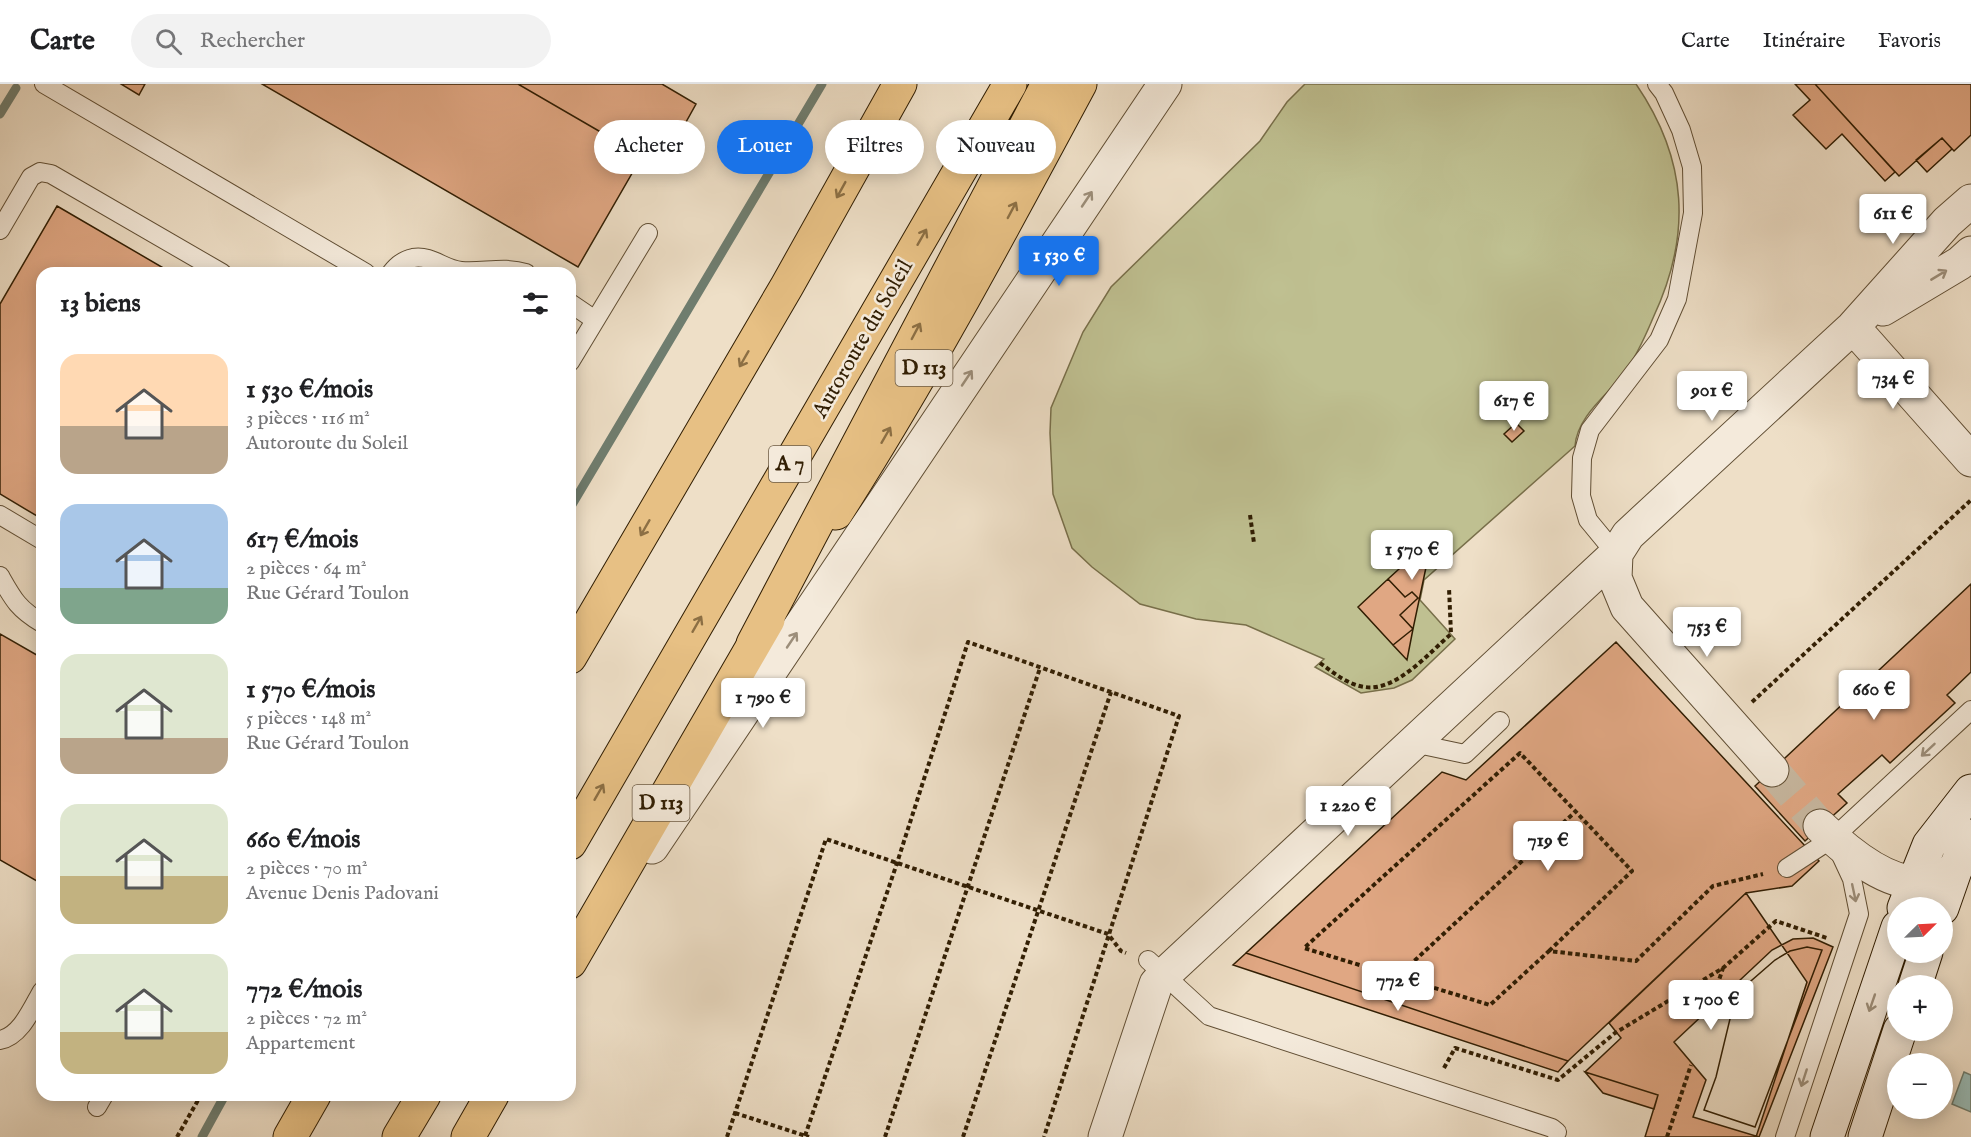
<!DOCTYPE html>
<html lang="fr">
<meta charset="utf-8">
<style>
:root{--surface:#fff;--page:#f2f2f2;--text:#202124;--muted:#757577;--line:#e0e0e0;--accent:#1a73e8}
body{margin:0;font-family:"IM FELL English",serif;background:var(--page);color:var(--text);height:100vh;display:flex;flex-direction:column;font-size:22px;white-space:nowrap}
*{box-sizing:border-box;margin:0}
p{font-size:20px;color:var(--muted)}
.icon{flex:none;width:33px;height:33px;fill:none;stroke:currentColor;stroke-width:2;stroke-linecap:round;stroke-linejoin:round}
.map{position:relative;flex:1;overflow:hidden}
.details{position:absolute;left:36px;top:183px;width:540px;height:834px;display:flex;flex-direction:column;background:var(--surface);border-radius:18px;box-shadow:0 3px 15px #0003}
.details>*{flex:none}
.hud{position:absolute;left:594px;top:36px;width:570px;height:54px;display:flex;gap:12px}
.needle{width:39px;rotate:66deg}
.buttons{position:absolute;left:1887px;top:813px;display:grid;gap:12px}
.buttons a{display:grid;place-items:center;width:66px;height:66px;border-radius:50%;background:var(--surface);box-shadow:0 3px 15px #0003;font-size:30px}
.price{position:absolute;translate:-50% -51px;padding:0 14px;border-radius:6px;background:#fff;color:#222;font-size:20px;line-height:39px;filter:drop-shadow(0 2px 3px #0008)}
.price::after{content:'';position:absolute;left:50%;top:36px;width:18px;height:14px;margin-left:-9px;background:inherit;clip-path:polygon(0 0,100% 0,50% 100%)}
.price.on{background:var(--accent);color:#fff}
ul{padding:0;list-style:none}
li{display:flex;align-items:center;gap:18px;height:150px;padding:0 24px}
li span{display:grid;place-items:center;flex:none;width:168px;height:120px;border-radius:18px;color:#555}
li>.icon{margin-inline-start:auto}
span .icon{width:72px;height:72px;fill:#fffc;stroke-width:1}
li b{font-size:26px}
h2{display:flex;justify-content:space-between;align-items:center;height:72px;padding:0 24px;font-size:26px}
.pill{padding:0 21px;border-radius:27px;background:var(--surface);box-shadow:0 3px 15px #0003;font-size:21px;line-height:54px}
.pill.on{background:var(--accent);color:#fff}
header{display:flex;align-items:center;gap:36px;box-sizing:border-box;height:84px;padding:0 30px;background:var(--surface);border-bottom:2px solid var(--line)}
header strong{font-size:28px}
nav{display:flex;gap:33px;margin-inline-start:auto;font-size:21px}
.search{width:420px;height:54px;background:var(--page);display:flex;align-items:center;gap:15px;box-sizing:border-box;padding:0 21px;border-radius:33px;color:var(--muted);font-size:22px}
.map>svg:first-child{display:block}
</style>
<header>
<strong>Carte</strong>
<div class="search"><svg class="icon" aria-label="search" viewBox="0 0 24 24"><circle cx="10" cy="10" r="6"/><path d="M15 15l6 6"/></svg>Rechercher</div>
<nav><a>Carte</a><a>Itinéraire</a><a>Favoris</a></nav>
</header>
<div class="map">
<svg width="1971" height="1053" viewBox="0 0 1971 1053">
<rect width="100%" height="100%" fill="#eedfc7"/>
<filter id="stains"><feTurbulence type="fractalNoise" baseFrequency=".00333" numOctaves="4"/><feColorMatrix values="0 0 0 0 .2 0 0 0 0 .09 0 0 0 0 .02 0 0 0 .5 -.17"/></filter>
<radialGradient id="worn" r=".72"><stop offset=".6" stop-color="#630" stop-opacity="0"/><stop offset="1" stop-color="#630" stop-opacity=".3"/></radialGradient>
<path fill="#bfc091" stroke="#786f4a" stroke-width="1.5" d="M1305 0H1636C1688 76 1692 151 1653 234 1645 253 1635 275 1623 291 1606 312 1577 333 1575 362L1424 496 1420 516 1455 555 1412 596 1394 604 1361 609 1315 583 1324 575 1246 541 1196 535 1140 520 1092 483 1072 464 1053 410 1050 349 1051 324 1083 248 1111 203 1260 57 1287 18Z"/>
<path fill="#99bcb7" stroke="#6f7d6f" stroke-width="1.5" d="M1964 988 1971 991V1028L1952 1020Z"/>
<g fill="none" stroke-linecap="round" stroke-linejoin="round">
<path stroke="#6f7d6f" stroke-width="9" d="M0 30 16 4
M570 424 822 0
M202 1053 225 1011"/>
</g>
<path fill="#e0a783" stroke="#311e03" stroke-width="1.5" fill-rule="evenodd" d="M121 0H145L139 11Z
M262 0H518L642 72 578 183Z
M518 0H662L696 20 661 83Z
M1795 0H1815L1895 88 1885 97 1842 50 1826 65 1793 31 1810 16Z
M1815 0H1971V51L1954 67 1942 54 1899 92Z
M1942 54 1952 65 1927 88 1916 76Z
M57 122 172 189H42V435L0 410V220Z
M1516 339 1524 347 1512 358 1504 350Z
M1432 455 1413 545 1400 531 1418 514 1412 508 1405 513 1388 495Z
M1388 495 1405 513 1412 508 1418 514 1400 531 1413 545 1393 561 1358 523Z
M1971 500V588L1947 611 1955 619 1890 679 1882 671 1838 710 1847 719 1805 757 1755 702Z
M1413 545 1407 576 1393 561Z
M0 550 42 574V800L0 776Z
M1616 558 1819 777 1792 802 1746 809 1568 977 1246 869 1442 688 1466 696Z
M1746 809 1807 898 1756 1053H1645L1658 1011 1585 988 1621 954 1609 939Z
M1813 854 1833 863 1759 1053 1693 1033 1706 996 1674 958 1772 866 1793 855ZM1807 863 1822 866 1755 1043 1704 1026 1716 993 1736 910 1775 876 1790 867Z
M1807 863 1822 866 1755 1043 1704 1026 1716 993 1736 910 1775 876 1790 867Z
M1246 869 1568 977 1558 988 1233 881Z
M1585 988 1658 1011 1654 1025 1603 1009Z"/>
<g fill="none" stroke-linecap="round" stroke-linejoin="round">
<path stroke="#c8b8a0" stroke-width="33" stroke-dasharray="33 16" stroke-linecap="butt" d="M1772 686 1820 742"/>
<defs>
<path id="lane" d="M44 0 366 189
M0 146 31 93 40 88 51 90 222 189
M391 189C397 181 403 176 413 174 432 171 443 185 461 187 483 189 504 182 526 189
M570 219 595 236
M570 278 648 149
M0 431 42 456
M1616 470 1588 436 1581 412 1582 374 1590 346 1659 256 1677 215 1693 129 1692 83 1681 46 1664 9 1657 0
M0 492C13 515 18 525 42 539
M1413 659 1465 670 1500 637
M1787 784 1833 754 1971 626
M1148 876 1209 932 1552 1044 1557 1048
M0 956C21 952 32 924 42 907
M97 1023 104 1011
M1785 1053 1859 830 1852 795 1839 767"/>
<path id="street" d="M1883 225 1960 179 1971 169
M1853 243 1971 376
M1616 470 1615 494 1627 523 1772 686
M1820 742C1847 768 1891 806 1931 798 1939 797 1948 788 1956 784
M652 763 1165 0
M1105 1053 1156 900 1164 891 1616 470 1628 451 1853 243 1947 138 1971 117"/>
<path id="secondary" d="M1904 824 1929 761 1971 707
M1942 824 1964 761 1971 752
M1915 902 1926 868
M1827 1053 1898 843
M1865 1053 1900 946"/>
<path id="primary" d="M836 429C925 290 1002 145 1080 0
M570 878 768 536
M468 1053 492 1011"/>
<path id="highway" d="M753 560 1048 0
M570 573 787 202 900 0
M570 759 1010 0
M290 1053 314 1011
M399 1053 424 1011"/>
</defs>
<use href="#lane" stroke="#604e34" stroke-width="20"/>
<use href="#street" stroke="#604e34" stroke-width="35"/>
<use href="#secondary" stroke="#311e03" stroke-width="35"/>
<use href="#primary" stroke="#311e03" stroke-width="35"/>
<use href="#highway" stroke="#311e03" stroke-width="35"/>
<path stroke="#311e03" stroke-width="4" stroke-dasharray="4.5 3" stroke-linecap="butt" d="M1889 140 1893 153
M1250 431 1254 459
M1320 579C1334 589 1348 601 1365 603 1396 608 1430 568 1451 550L1449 504
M1752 618 1971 416
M1549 867 1632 787 1520 669 1304 864 1490 921 1549 867 1636 877 1713 802 1763 790
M1398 892 1575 728
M1710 923 1723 884
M1444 984 1455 964 1558 996 1615 949 1723 884 1776 837 1827 854
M735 1029 809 1053
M805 1052 897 779 968 558 1179 632 1044 1053
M177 1053 201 1011
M727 1053 826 755 1108 850 1121 867 1126 869
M885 1053 1040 584
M963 1053 1111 608
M1667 1053 1691 981"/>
<use href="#lane" stroke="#f4eadb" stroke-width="18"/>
<use href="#street" stroke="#f4eadb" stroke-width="33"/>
<use href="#secondary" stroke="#f4eadb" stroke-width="33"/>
<use href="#primary" stroke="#e7c084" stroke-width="33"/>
<use href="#highway" stroke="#e7c084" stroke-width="33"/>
</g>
<defs><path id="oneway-shaft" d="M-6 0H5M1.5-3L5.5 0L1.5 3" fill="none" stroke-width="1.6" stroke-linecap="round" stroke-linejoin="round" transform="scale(1.5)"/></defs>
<g stroke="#8c6f44">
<use href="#oneway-shaft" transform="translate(841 106) rotate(119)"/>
<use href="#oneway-shaft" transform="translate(1012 126) rotate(-62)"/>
<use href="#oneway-shaft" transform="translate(922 153) rotate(-60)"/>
<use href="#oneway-shaft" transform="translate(916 247) rotate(-62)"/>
<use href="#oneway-shaft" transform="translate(744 275) rotate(120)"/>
<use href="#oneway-shaft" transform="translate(886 351) rotate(-60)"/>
<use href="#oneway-shaft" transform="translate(645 444) rotate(120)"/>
<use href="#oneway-shaft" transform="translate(697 540) rotate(-60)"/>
<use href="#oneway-shaft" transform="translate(599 708) rotate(-60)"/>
</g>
<g stroke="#9c8e7a">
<use href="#oneway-shaft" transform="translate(1087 115) rotate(-56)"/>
<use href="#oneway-shaft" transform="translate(1939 191) rotate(-31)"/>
<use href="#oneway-shaft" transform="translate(967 294) rotate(-56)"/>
<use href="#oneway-shaft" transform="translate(792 556) rotate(-56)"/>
<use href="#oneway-shaft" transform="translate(1928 666) rotate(137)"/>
<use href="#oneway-shaft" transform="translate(1854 809) rotate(78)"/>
<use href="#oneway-shaft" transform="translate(1872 919) rotate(109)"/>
<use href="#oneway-shaft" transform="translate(1804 994) rotate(108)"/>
</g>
<g text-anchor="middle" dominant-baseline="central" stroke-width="5" stroke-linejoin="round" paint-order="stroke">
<g fill="#f4eadb" stroke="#6c5b44" stroke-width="1.5">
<rect x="895.5" y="266" width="57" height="36" rx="4.5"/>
<rect x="769" y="362" width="42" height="36" rx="4.5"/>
<rect x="632.5" y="701" width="57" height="36" rx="4.5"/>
</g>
<g font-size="21" font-weight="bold" fill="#311e03">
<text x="924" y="284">D 113</text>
<text x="790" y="380">A 7</text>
<text x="661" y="719">D 113</text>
</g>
<g font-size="22" fill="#311e03" stroke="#f4eadb">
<text transform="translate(863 255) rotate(-60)">Autoroute du Soleil</text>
</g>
</g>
<rect width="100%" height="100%" filter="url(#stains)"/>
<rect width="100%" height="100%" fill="url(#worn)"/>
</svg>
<div class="buttons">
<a><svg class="needle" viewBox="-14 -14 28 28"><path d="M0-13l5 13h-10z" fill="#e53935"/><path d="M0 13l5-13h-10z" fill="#757577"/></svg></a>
<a>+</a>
<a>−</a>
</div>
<b class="price" style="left:1893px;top:161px">611 €</b>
<b class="price on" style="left:1059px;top:203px">1 530 €</b>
<b class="price" style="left:1893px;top:326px">734 €</b>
<b class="price" style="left:1712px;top:338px">901 €</b>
<b class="price" style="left:1514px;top:348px">617 €</b>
<b class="price" style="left:1412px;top:497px">1 570 €</b>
<b class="price" style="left:1707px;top:574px">753 €</b>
<b class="price" style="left:1874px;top:637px">660 €</b>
<b class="price" style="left:763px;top:645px">1 790 €</b>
<b class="price" style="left:1348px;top:753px">1 220 €</b>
<b class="price" style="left:1548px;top:788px">719 €</b>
<b class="price" style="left:1398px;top:928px">772 €</b>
<b class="price" style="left:1711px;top:947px">1 700 €</b>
<div class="hud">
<a class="pill">Acheter</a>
<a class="pill on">Louer</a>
<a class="pill">Filtres</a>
<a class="pill">Nouveau</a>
</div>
<section class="details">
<h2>13 biens<svg class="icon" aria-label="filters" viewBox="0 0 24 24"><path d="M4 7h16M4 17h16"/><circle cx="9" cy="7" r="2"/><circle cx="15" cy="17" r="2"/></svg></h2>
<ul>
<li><span style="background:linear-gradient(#ffd9b3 60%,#b9a48a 0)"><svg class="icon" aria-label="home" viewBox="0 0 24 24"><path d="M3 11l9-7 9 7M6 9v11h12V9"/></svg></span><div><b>1 530 €/mois</b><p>3 pièces · 116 m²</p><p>Autoroute du Soleil</p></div></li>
<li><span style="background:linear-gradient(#a9c7e8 70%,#7fa58c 0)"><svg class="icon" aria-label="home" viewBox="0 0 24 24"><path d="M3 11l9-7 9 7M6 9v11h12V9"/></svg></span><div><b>617 €/mois</b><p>2 pièces · 64 m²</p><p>Rue Gérard Toulon</p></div></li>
<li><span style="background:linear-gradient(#dfe7d0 70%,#b9a48a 0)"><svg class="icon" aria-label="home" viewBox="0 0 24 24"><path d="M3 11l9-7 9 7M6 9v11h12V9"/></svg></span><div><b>1 570 €/mois</b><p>5 pièces · 148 m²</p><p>Rue Gérard Toulon</p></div></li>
<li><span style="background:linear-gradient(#dfe7d0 60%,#c2b280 0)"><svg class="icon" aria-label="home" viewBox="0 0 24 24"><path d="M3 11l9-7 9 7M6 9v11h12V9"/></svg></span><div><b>660 €/mois</b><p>2 pièces · 70 m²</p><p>Avenue Denis Padovani</p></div></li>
<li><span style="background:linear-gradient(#dfe7d0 65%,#c2b280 0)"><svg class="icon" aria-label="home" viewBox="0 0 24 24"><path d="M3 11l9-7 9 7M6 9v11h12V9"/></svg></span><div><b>772 €/mois</b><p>2 pièces · 72 m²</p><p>Appartement</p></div></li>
</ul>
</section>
</div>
